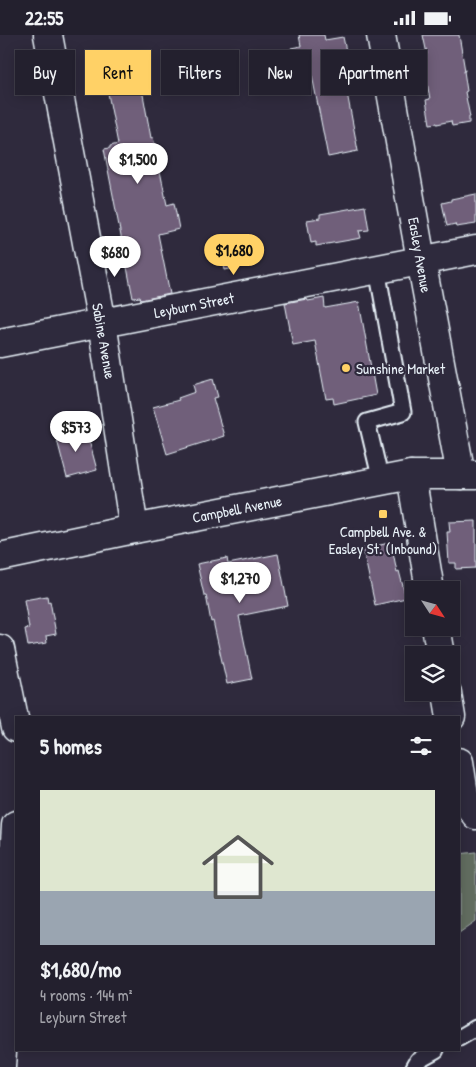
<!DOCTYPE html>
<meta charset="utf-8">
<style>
:root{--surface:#23202e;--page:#2b2836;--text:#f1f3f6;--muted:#a3a3aa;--line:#403e4a;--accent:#ffd166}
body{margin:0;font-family:"Patrick Hand",sans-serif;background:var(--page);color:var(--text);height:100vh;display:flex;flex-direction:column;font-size:19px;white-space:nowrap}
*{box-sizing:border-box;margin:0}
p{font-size:16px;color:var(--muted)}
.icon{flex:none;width:28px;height:28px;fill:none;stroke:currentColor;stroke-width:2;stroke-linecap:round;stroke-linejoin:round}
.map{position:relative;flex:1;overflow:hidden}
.details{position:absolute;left:15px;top:681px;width:445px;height:335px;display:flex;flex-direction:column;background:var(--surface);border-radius:0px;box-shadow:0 2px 12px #0003,0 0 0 1px var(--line)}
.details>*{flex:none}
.guide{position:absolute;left:15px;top:15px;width:446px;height:45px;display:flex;gap:10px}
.needle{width:32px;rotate:126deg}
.fabs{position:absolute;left:405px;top:546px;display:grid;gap:10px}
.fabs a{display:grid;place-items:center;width:55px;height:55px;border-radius:0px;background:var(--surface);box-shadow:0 2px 12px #0003,0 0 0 1px var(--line);font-size:25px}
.price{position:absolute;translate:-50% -42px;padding:0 11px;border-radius:18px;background:#fff;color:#222;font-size:16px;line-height:32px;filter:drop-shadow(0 1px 2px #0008)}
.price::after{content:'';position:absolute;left:50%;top:30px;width:15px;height:11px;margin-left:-8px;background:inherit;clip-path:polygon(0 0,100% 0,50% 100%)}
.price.selected{background:var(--accent);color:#111}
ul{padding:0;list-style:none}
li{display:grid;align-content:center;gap:10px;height:265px;padding:0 25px}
li span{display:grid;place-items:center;height:155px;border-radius:0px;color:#555}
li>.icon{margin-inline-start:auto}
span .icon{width:90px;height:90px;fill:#fffc;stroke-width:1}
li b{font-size:21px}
h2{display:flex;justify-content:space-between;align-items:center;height:60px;padding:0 25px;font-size:21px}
.tag{padding:0 18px;border-radius:0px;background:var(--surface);box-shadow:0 2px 12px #0003,0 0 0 1px var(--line);font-size:18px;line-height:45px}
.tag.selected{background:var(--accent);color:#111}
.status{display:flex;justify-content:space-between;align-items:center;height:35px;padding:0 25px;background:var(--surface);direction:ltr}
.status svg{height:14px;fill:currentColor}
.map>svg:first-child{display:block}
</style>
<div class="status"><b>22:55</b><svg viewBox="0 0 49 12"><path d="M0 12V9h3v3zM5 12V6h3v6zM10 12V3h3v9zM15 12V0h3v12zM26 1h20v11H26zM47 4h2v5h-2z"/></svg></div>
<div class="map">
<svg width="476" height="1032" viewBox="0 0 476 1032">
<rect width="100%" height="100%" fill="#2f2a3d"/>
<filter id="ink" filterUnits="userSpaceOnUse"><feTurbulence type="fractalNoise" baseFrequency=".02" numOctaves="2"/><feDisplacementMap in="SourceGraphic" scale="10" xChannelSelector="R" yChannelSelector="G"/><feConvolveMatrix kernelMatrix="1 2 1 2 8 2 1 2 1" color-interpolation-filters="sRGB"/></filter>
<g filter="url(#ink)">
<path fill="#626d61" stroke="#a5afac" d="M476 817V886L459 898V819Z"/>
<path fill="#705f7a" stroke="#e8f1f8" d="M299 0H324L325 5 343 2 351 40 344 42 358 116 328 122 311 35 296 39 291 13 301 11Z
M423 0H459L465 36H464L467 56 465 57 470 82H469V88L452 91 451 86 437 89V88L430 89 426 65 430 64 422 19H427Z
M137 27 151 103 153 102 167 170 174 168 179 194 158 199 170 259 141 265 140 262 133 263 104 114 110 113V111L118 109 103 33Z
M476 159V189L456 192 455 189 447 191 442 168 451 166V164Z
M365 171 369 195 359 196 361 203 316 211V207L311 208 307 185 320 183V179Z
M243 208V210L253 208 258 228 225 235 220 213Z
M324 263 325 273 359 267 376 360 334 369 333 363 326 364 315 306 293 310 285 268 307 264 308 266Z
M213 344 218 362 213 363 224 401 167 419 153 372 179 365 178 363 195 357 193 350Z
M86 394 97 435 67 443 56 401Z
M476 486V533L456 534V528H449L447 497H450L449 487Z
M389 508 391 518 393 517 397 537 399 536 406 563 375 570 363 514Z
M278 519 288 571 239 581 252 644 227 649 213 586 211 587 206 560H204L197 529 227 523 228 529Z
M47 561 48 567 50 566 56 599 46 601 47 608 28 611 25 594 29 593 24 565Z"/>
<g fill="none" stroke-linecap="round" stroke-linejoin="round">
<defs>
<path id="service" d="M377 234 403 377 367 387 381 446
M459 1003 476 993
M414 1032 418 1025 436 1015"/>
<path id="minor" d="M48 0 102 288 134 494
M381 0 421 225 461 440
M0 308 476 215
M411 440 430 555
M436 592 441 620
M0 614 16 693
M447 658 451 682
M459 727 465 766 476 780
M1 1032 16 790"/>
<path id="primary" d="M0 522 134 494 411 440H476"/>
</defs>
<use href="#service" stroke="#e8f1f8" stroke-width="19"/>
<use href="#minor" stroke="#e8f1f8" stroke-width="31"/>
<use href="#primary" stroke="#e8f1f8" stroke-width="31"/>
<use href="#service" stroke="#2f2a3d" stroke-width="15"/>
<use href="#minor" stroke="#2f2a3d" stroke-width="28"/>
<use href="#primary" stroke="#2f2a3d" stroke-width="28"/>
</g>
</g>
<g fill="#ffd166" stroke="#2f2a3d" stroke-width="2">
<circle cx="346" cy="333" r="5"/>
<rect x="378" y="474" width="10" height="10" rx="2.5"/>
</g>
<g text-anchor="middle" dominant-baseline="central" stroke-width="4.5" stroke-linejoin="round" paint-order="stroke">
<g font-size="15" fill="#e8f1f8" stroke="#2f2a3d">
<text transform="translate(420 220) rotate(80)">Easley Avenue</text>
<text transform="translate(194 270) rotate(-11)">Leyburn Street</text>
<text transform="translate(104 306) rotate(80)">Sabine Avenue</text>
<text transform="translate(237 474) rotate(-11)">Campbell Avenue</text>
</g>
<g font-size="15" fill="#e8f1f8" stroke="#2f2a3d" text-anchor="start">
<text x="356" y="333">Sunshine Market</text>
<text x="383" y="496" text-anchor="middle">Campbell Ave. &amp;<tspan x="383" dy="17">Easley St. (Inbound)</tspan></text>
</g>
</g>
</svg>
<div class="fabs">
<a><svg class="needle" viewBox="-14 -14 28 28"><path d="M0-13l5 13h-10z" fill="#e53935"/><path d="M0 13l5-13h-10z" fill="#a3a3aa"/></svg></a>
<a><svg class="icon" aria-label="layers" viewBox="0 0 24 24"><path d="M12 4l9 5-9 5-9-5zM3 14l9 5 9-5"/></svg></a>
</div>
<b class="price" style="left:138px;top:150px">$1,500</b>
<b class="price selected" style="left:234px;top:241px">$1,680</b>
<b class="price" style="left:115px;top:243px">$680</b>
<b class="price" style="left:76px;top:418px">$573</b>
<b class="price" style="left:240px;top:569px">$1,270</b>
<div class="guide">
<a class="tag">Buy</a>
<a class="tag selected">Rent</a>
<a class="tag">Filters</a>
<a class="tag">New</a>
<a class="tag">Apartment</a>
</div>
<section class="details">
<h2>5 homes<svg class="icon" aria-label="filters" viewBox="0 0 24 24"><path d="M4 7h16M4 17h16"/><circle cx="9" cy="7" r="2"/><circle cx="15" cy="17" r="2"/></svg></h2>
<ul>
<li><span style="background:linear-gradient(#dfe7d0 65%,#9aa5b1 0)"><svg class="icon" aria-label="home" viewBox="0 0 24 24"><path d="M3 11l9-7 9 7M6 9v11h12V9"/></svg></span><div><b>$1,680/mo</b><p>4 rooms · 144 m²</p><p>Leyburn Street</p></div></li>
</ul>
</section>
</div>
